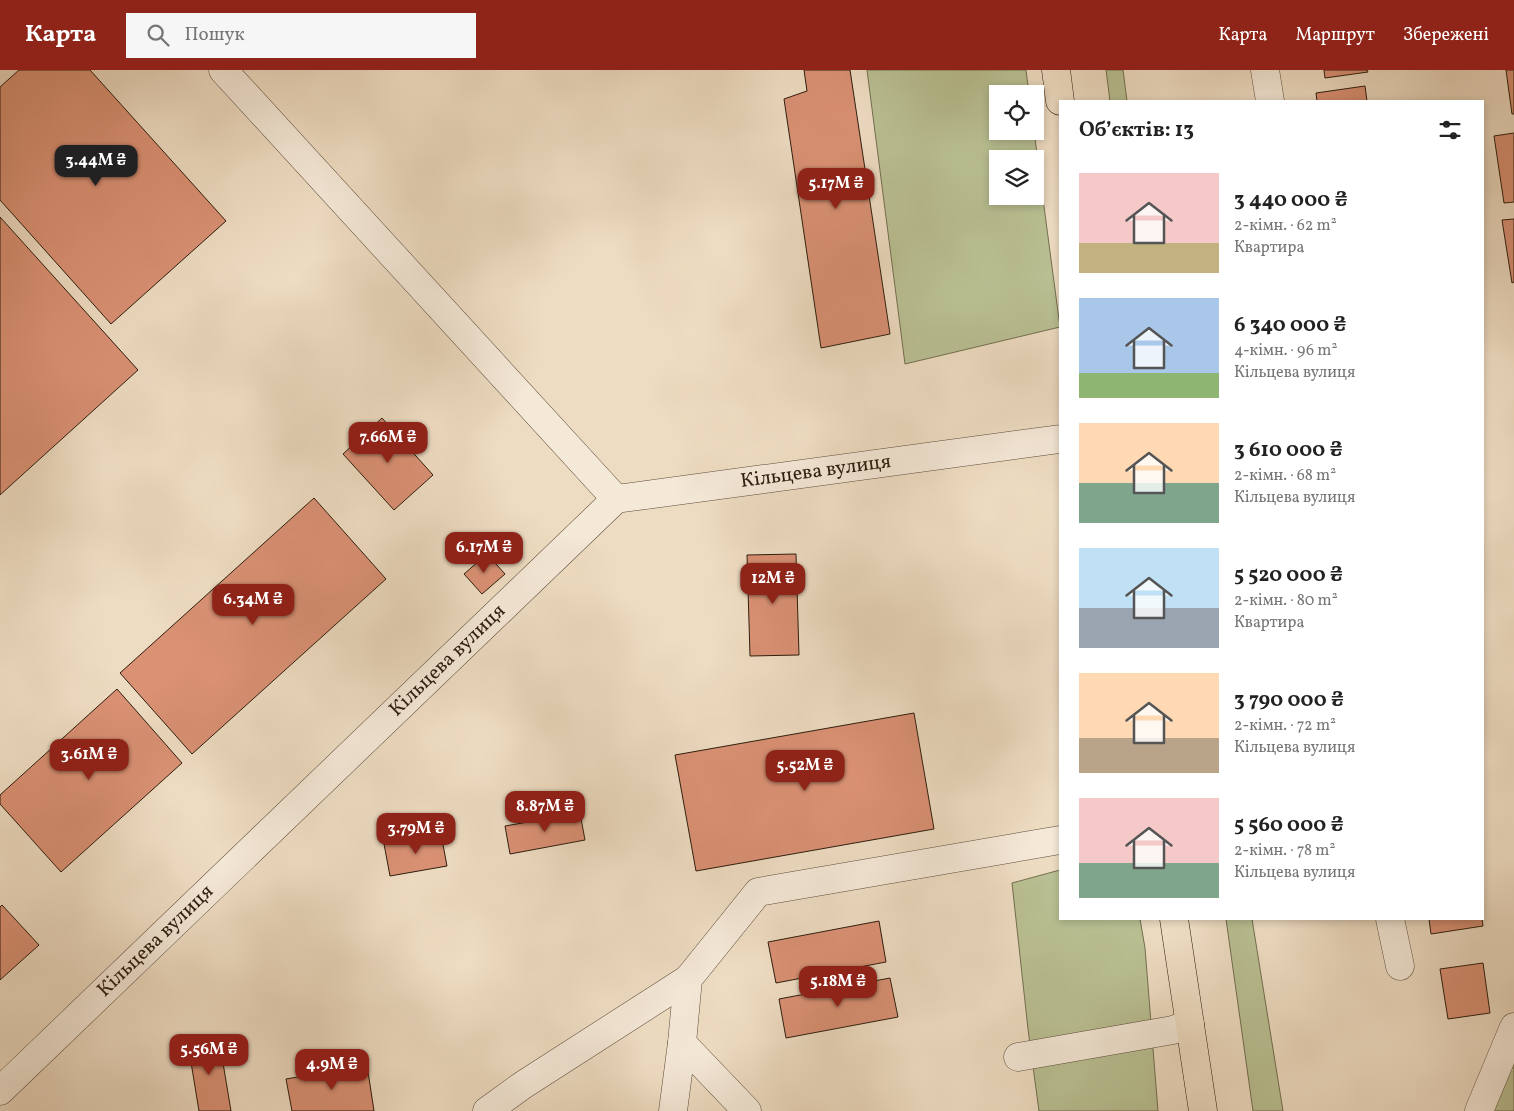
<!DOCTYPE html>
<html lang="uk">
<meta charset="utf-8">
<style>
:root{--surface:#fff;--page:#f6f6f6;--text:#222;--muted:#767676;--accent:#8f2418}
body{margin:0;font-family:Vollkorn,serif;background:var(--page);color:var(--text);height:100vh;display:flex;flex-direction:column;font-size:19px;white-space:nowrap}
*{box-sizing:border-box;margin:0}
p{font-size:16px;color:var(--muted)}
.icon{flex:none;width:28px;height:28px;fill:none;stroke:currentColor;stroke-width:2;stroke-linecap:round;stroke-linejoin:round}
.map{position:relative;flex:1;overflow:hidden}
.sheet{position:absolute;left:1059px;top:30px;width:425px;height:820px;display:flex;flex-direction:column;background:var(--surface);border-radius:0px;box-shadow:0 2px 8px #0003}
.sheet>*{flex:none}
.buttons{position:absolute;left:989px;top:15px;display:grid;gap:10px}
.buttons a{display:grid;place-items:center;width:55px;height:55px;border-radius:0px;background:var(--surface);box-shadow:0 2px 8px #0003;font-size:25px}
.price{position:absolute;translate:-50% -42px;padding:0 11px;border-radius:10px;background:var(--accent);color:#fff;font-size:16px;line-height:32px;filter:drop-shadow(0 1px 2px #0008)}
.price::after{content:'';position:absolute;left:50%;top:30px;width:15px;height:11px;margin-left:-8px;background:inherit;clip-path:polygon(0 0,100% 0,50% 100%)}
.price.selected{background:#222;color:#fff}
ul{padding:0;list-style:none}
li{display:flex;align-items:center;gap:15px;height:125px;padding:0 20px}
li span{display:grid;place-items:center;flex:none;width:140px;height:100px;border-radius:0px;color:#555}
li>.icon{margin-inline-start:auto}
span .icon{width:60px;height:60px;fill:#fffc;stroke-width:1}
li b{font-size:21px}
h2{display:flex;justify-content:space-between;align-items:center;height:60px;padding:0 20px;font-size:21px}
header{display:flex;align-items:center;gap:30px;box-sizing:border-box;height:70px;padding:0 25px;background:var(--accent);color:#fff}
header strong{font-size:24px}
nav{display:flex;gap:28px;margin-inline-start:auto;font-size:18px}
.search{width:350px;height:45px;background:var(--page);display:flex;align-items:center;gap:12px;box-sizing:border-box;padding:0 18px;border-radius:0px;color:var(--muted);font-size:19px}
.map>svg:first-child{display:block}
</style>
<header>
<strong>Карта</strong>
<div class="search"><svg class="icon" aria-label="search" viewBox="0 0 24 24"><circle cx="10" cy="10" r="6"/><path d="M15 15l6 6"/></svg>Пошук</div>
<nav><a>Карта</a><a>Маршрут</a><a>Збережені</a></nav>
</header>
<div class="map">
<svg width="1514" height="1041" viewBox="0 0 1514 1041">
<rect width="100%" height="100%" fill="#eedcc2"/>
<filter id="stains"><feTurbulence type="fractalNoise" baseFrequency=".004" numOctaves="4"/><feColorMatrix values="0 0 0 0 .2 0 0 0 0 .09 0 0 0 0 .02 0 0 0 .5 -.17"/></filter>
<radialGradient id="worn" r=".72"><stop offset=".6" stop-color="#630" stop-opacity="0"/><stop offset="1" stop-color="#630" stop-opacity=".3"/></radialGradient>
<path fill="#b9c093" stroke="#726e50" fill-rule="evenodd" d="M867 0H1026L1029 24H998V61H1034L1060 257 905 294ZM998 89H1035V126H998Z
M1106 0H1123L1127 31H1110Z
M1060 800V849H1140L1145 878 1158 1041H1039L1028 959 1012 813Z
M1226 849H1252L1283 1041H1253Z
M1514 967V1041H1481Z"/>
<path fill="#da9174" stroke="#2c1c0e" d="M19 0H90L226 151 111 254 0 130V17Z
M804 0H850L890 264 821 278 784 29 807 21Z
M1324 0H1367L1368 2 1325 8Z
M1506 0H1514V44H1512Z
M1365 16 1367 31H1317L1316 23Z
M1514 63V132L1504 133 1494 66Z
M0 147 138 300 0 425Z
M1514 149V212L1512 213 1502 150Z
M382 348 433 405 394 440 343 384Z
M314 428 386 509 192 684 120 603Z
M487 484 505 504 482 524 464 504Z
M796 484 799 585 750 586 747 485Z
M117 619 182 693 61 802 0 734V725Z
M914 643 934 759 696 801 675 685Z
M580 743 585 770 510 784 505 756Z
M441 764 447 796 390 806 384 774Z
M2 835 39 875 0 910V837Z
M1429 849H1482L1483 856 1431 864Z
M879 851 886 892 776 913 768 872Z
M1483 893 1490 943 1448 949 1440 899Z
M890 908 898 947 786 968 779 929Z
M219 969 231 1041H199L188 974Z
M367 995 374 1041H292L286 1009Z"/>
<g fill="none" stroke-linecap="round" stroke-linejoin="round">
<defs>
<g id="minor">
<path d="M223 0 616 429"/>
<path d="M1265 0 1270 31"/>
<path d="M1390 849 1400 896"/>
<path d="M1018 987 1173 960 1190 954"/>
<path id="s1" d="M0 1021 616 429 1060 369"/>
<path d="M487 1041 523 1015 688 909"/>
<path d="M673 1041 682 973"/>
<path d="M747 1041 682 973 688 909 758 822 1060 770"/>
<path d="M1479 1041 1514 957"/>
</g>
<path id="major" d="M1056 0 1060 31
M1174 849 1203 1041"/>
</defs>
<use href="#minor" stroke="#5c4c3b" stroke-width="29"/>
<use href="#major" stroke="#2c1c0e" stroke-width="29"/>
<use href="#minor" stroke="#f4e8d7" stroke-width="28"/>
<use href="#major" stroke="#eedcc2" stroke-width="28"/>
</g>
<g text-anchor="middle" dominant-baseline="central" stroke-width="4" stroke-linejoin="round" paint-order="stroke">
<g font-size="20" fill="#2c1c0e" stroke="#f4e8d7">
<text stroke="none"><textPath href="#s1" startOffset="1056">Кільцева вулиця</textPath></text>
<text stroke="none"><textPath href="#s1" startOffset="621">Кільцева вулиця</textPath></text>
<text stroke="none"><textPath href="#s1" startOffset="216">Кільцева вулиця</textPath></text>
</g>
</g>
<rect width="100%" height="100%" filter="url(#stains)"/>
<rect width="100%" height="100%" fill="url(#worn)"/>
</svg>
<div class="buttons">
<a><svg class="icon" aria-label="locate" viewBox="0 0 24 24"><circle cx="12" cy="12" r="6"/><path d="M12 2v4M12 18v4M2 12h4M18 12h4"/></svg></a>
<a><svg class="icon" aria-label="layers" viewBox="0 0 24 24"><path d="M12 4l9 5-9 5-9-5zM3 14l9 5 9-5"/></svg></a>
</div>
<b class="price selected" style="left:96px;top:117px">3.44M ₴</b>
<b class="price" style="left:836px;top:140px">5.17M ₴</b>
<b class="price" style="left:388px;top:394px">7.66M ₴</b>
<b class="price" style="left:484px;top:504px">6.17M ₴</b>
<b class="price" style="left:773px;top:535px">12M ₴</b>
<b class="price" style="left:253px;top:556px">6.34M ₴</b>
<b class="price" style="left:89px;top:711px">3.61M ₴</b>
<b class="price" style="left:805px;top:722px">5.52M ₴</b>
<b class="price" style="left:545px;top:763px">8.87M ₴</b>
<b class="price" style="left:416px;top:785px">3.79M ₴</b>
<b class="price" style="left:838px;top:938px">5.18M ₴</b>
<b class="price" style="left:209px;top:1006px">5.56M ₴</b>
<b class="price" style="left:332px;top:1021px">4.9M ₴</b>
<section class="sheet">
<h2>Об’єктів: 13<svg class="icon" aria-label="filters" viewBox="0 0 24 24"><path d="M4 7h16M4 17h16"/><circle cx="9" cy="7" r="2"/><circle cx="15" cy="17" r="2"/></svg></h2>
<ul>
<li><span style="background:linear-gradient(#f6c9c9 70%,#c2b280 0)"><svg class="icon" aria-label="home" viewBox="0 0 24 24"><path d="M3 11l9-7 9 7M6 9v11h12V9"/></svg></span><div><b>3 440 000 ₴</b><p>2-кімн. · 62 m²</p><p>Квартира</p></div></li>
<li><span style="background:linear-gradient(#a9c7e8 75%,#8fb573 0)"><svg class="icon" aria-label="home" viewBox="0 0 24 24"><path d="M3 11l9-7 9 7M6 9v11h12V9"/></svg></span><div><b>6 340 000 ₴</b><p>4-кімн. · 96 m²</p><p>Кільцева вулиця</p></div></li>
<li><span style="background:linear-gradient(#ffd9b3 60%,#7fa58c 0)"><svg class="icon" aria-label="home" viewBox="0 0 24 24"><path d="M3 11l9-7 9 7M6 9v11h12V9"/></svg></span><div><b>3 610 000 ₴</b><p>2-кімн. · 68 m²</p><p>Кільцева вулиця</p></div></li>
<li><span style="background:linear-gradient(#bfe0f5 60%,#9aa5b1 0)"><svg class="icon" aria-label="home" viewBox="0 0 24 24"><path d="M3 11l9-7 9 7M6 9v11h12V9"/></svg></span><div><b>5 520 000 ₴</b><p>2-кімн. · 80 m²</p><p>Квартира</p></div></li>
<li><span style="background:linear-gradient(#ffd9b3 65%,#b9a48a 0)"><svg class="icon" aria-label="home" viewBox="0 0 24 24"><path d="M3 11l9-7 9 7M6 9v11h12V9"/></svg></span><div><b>3 790 000 ₴</b><p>2-кімн. · 72 m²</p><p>Кільцева вулиця</p></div></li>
<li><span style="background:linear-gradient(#f6c9c9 65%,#7fa58c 0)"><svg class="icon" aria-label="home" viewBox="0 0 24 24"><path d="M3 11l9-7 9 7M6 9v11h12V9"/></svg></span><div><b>5 560 000 ₴</b><p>2-кімн. · 78 m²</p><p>Кільцева вулиця</p></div></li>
</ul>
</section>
</div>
